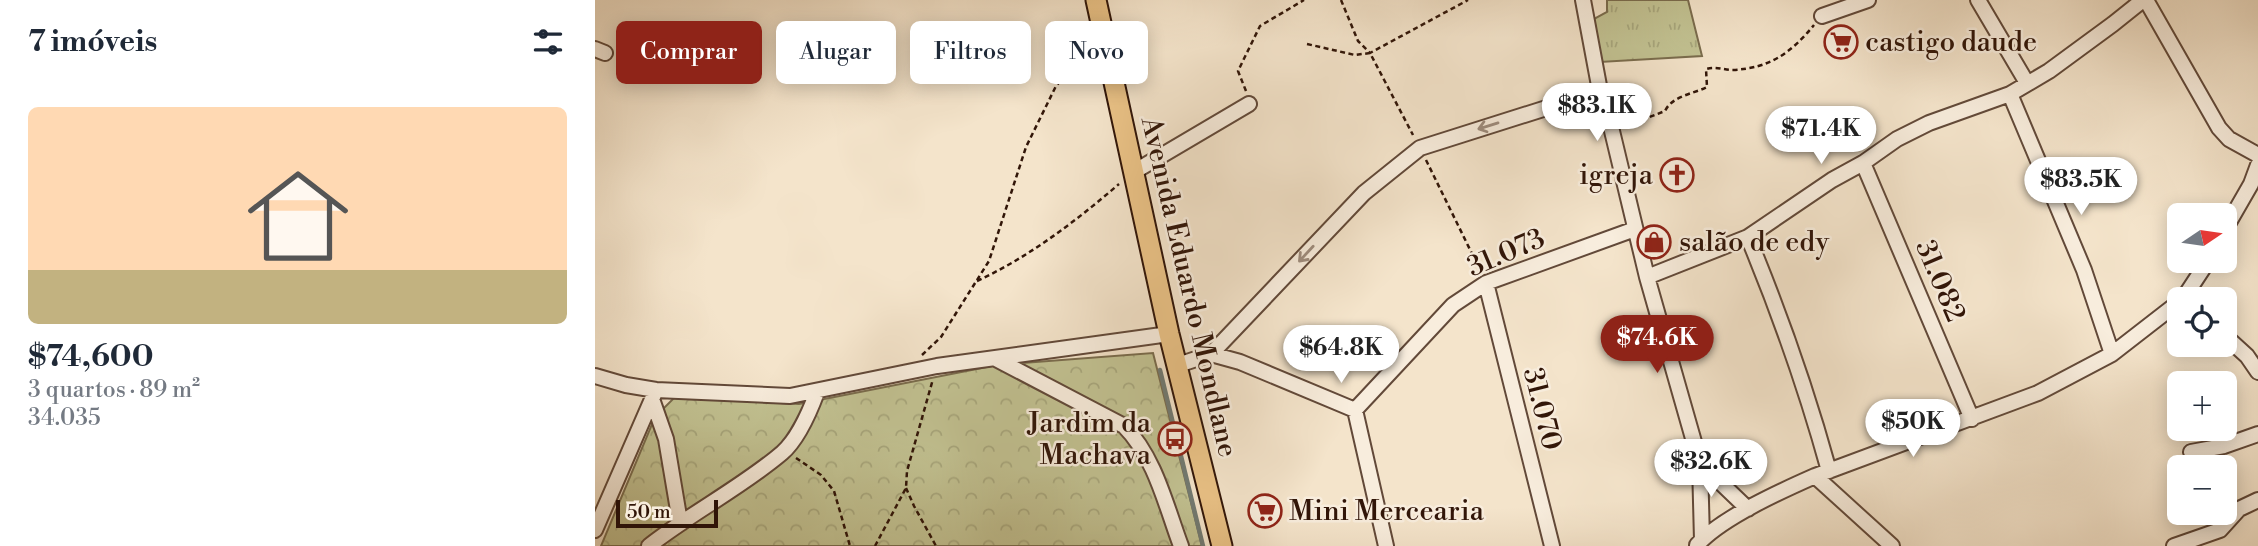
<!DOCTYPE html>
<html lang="pt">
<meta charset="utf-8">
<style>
:root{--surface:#fff;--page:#f6f6f7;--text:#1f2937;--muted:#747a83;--line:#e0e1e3;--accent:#8f2418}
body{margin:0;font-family:"Libre Bodoni",serif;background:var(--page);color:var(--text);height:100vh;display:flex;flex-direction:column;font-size:26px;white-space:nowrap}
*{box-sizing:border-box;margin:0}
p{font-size:23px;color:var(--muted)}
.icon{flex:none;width:38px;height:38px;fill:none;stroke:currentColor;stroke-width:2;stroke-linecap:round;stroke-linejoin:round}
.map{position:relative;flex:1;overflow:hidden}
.side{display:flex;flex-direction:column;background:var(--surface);width:595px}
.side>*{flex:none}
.top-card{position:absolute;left:21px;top:21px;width:665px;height:63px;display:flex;gap:14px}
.needle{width:46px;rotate:77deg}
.fabs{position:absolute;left:1572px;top:203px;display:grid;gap:14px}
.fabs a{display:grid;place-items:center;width:70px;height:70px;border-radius:10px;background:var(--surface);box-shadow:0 4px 18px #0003;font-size:35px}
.scale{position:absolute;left:21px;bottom:18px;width:102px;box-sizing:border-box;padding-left:7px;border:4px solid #311508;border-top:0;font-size:19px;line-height:24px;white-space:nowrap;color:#311508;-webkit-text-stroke:5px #f8eddd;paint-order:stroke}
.price{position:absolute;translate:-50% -60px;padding:0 16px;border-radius:24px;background:#fff;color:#222;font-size:23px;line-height:46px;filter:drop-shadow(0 2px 4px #0008)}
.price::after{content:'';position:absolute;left:50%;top:42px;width:21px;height:16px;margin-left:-10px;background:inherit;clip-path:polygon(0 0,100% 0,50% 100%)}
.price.selected{background:var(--accent);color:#fff}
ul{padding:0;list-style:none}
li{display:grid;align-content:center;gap:14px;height:371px;padding:0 28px}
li+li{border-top:2px solid var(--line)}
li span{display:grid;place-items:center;height:217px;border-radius:10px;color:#555}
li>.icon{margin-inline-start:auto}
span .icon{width:126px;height:126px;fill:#fffc;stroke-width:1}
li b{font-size:30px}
h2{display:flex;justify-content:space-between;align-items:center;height:84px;padding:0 28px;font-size:30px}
.tag{padding:0 24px;border-radius:10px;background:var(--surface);box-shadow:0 4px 18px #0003;font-size:24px;line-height:63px}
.tag.selected{background:var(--accent);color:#fff}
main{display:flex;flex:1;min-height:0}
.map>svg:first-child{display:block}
</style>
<main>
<section class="side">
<h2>7 imóveis<svg class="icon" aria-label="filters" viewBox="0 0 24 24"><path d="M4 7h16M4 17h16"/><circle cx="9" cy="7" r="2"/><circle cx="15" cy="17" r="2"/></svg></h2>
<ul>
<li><span style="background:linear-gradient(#ffd9b3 75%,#c2b280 0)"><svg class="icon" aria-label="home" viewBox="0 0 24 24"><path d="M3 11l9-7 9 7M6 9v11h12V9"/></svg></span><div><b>$74,600</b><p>3 quartos · 89 m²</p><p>34.035</p></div></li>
</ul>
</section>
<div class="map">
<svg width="1663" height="546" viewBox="0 0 1663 546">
<defs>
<pattern id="grass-tufts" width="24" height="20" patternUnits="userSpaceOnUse" patternTransform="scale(1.75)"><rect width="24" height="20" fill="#c2c292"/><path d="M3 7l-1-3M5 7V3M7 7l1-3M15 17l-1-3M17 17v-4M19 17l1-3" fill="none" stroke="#a7a67c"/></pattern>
<pattern id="park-crowns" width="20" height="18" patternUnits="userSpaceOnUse" patternTransform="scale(1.75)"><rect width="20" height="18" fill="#c2c292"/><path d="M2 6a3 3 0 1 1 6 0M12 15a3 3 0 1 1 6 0" fill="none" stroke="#a7a67c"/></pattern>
</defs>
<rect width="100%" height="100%" fill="#f4e4cb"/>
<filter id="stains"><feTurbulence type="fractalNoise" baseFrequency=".00286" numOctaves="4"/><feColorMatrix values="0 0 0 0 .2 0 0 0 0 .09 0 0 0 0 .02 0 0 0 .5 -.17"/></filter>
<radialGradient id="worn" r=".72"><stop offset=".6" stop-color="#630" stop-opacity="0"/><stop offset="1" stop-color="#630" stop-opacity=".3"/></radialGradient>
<path fill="url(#grass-tufts)" stroke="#7a6c4d" stroke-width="2" d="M1012 0H1093L1107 56 1005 62 997 20 1012 12Z"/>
<path fill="url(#park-crowns)" stroke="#7a6c4d" stroke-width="2" d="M558 353 607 546H6L60 417 80 397 204 404 402 365Z"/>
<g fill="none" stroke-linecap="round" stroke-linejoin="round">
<path stroke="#717a72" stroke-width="4.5" d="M565 370 608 546"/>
<defs>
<path id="minor" d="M988 0 1005 91 1017 131 1052 277 1105 463 1107 540
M1383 0 1432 83
M1551 0 1624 128 1634 139 1663 155
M1227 16 1273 0
M0 49 10 53
M1415 94 1489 270 1517 354
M1268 163 1377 419
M537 173 654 104
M1629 231 1656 184 1663 165
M1153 237C1185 314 1212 391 1234 471
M1052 277 1153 237 1237 180 1268 163 1302 139 1334 123 1415 94 1454 71 1518 24 1548 0
M891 283 957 546
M1588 299 1613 261
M1629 335 1652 356 1663 372
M616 354 769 193 825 148 1005 91
M401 359 529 426C560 457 571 506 586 546
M583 365 616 354 645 362 760 410 791 546
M0 376 31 385 61 390 195 396 342 366 574 334
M57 399 71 439 85 522
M760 410 858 305 891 283 1040 229
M1596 452 1629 446 1663 434
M1105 463 1153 509
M1220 476 1297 546
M0 530 61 390
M1102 545C1126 518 1186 491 1220 476L1443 393 1517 354 1584 302
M54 546C96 513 147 487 187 453 202 440 215 411 222 392
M1579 546 1625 530 1644 509 1663 500"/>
<path id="major" d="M501 0 574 334 627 546"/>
</defs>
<use href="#minor" stroke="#624939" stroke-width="18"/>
<use href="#major" stroke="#311508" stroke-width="23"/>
<path stroke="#311508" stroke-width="2.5" stroke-dasharray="5 3.5" stroke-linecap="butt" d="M746 0 763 41 775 53 873 0
M712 44 760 55 775 53 818 135
M651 91 643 71 665 26 709 0
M1031 126 1070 111C1077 96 1098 94 1112 87L1111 69C1121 66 1128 70 1138 70 1175 68 1196 53 1219 25
M831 160 885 270
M382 281C434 257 481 221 524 184
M327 355 346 337 394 261 431 147 461 86 495 49
M201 458 226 475 239 491 255 546
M311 488 319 506 341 546
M280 546 311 488 312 471 338 379"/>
<use href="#minor" stroke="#f8eddd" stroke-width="14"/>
<use href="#major" stroke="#eac286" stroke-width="19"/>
</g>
<defs><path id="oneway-shaft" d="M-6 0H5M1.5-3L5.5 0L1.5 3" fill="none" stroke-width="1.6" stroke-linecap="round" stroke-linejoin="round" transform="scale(1.75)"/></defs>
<g stroke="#9e8c7d">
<use href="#oneway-shaft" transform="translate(893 126) rotate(163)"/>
<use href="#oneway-shaft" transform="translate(711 254) rotate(133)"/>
</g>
<defs>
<symbol id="supermarket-ring" viewBox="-11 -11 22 22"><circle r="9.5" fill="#f8eddd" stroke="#8f2418" stroke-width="1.5"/><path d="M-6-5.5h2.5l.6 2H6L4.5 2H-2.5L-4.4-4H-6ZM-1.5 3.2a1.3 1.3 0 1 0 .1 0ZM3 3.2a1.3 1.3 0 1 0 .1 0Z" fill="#8f2418"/></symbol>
<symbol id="church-ring" viewBox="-11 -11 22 22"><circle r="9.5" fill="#f8eddd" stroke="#8f2418" stroke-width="1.5"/><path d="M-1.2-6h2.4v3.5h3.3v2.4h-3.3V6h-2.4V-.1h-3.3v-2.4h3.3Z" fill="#8f2418"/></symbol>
<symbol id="shop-ring" viewBox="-11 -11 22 22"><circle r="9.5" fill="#f8eddd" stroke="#8f2418" stroke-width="1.5"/><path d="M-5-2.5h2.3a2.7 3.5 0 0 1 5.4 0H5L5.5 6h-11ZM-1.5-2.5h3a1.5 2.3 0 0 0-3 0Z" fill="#8f2418"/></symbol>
<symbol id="bus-ring" viewBox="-11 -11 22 22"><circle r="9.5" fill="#f8eddd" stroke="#8f2418" stroke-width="1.5"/><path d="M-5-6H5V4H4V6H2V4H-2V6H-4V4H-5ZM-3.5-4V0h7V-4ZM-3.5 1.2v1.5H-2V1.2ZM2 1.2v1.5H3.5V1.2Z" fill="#8f2418"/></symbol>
</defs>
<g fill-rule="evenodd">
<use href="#supermarket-ring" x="1227" y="23" width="38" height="38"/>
<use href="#church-ring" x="1063" y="156" width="38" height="38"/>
<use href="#shop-ring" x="1040" y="223" width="38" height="38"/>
<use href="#bus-ring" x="561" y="420" width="38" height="38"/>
<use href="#supermarket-ring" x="651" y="492" width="38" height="38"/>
</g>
<g text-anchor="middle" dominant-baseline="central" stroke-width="5" stroke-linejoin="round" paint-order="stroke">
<g font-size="28" fill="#311508" stroke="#f8eddd" text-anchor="start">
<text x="1270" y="42">castigo daude</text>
<text x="1058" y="175" text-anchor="end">igreja</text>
<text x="1084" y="242">salão de edy</text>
<text x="556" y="423" text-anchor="end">Jardim da<tspan x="556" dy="32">Machava</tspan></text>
<text x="694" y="511">Mini Mercearia</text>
</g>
<g font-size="28" fill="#311508" stroke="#f8eddd">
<text transform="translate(911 253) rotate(-23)">31.073</text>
<text transform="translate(1345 281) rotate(67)">31.082</text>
<text transform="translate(594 287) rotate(77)">Avenida Eduardo Mondlane</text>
<text transform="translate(947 409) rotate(76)">31.070</text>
</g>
</g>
<rect width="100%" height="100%" filter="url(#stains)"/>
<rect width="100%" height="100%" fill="url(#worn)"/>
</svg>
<div class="fabs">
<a><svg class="needle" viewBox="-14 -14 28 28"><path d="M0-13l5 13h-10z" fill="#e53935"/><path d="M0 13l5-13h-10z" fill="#747a83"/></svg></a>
<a><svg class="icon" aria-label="locate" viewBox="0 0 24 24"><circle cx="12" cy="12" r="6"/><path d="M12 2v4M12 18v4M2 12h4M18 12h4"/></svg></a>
<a>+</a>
<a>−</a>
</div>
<div class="scale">50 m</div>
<b class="price" style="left:1002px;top:143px">$83.1K</b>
<b class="price" style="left:1226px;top:166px">$71.4K</b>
<b class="price" style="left:1486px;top:217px">$83.5K</b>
<b class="price selected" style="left:1062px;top:375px">$74.6K</b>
<b class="price" style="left:746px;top:385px">$64.8K</b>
<b class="price" style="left:1318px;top:459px">$50K</b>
<b class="price" style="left:1116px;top:499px">$32.6K</b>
<div class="top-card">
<a class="tag selected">Comprar</a>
<a class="tag">Alugar</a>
<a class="tag">Filtros</a>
<a class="tag">Novo</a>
</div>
</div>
</main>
